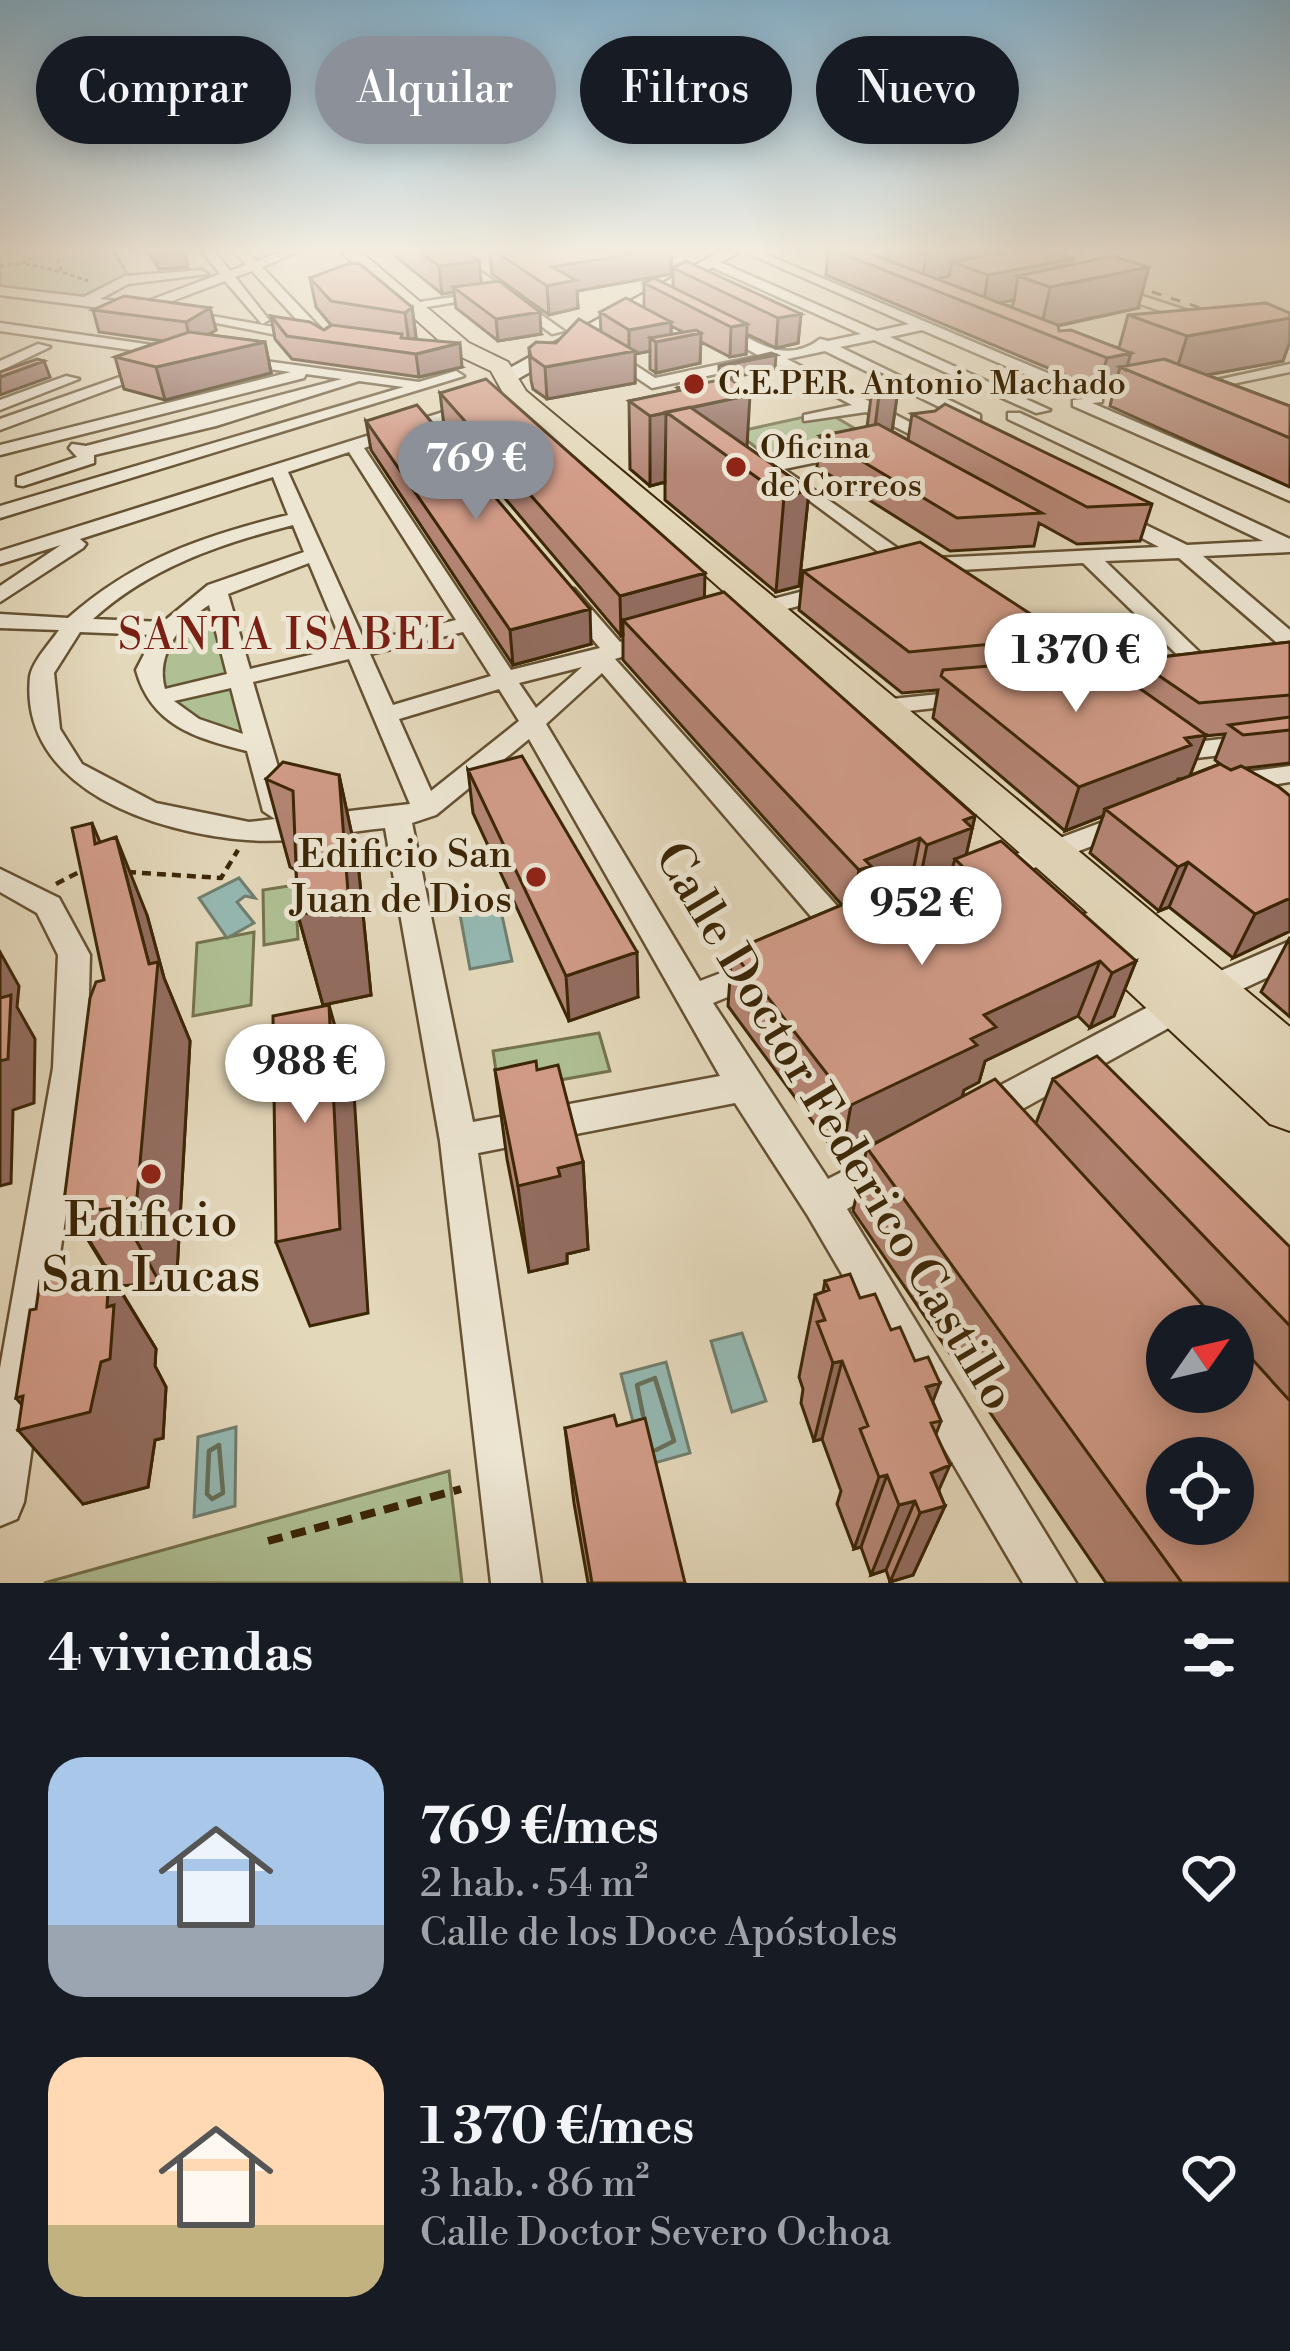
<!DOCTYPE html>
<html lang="es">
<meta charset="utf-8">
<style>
:root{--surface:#171b24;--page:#242831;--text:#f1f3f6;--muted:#9ea1a6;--accent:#8c9099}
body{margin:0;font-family:"Libre Bodoni",serif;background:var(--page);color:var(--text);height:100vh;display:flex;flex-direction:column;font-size:45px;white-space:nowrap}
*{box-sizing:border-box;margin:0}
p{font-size:39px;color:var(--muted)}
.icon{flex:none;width:66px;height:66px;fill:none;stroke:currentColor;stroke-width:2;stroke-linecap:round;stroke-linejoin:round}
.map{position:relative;height:1583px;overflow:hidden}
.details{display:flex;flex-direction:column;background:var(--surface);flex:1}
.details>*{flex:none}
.banner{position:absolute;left:36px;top:36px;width:1218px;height:108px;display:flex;gap:24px}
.needle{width:78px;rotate:56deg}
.controls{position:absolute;left:1146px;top:1305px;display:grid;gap:24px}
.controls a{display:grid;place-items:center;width:108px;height:108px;border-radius:50%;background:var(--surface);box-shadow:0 6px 30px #0003;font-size:60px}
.price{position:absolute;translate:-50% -102px;padding:0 27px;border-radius:42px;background:#fff;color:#222;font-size:39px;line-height:78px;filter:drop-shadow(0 3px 6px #0008)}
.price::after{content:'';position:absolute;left:50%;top:72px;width:36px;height:27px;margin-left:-18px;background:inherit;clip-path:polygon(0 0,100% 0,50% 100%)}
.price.selected{background:var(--accent);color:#fff}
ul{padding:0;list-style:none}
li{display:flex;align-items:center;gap:36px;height:300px;padding:0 48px}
li span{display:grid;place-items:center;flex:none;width:336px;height:240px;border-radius:36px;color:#555}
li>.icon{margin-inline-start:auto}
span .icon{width:144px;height:144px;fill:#fffc;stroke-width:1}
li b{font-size:51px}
h2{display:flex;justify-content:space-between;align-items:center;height:144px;padding:0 48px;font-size:51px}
.pill{padding:0 42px;border-radius:54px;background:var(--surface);box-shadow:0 6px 30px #0003;font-size:42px;line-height:108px}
.pill.selected{background:var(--accent);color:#fff}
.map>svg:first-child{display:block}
</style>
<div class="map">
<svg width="1290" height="1583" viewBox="0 0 1290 1583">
<rect width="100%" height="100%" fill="#e4d8bb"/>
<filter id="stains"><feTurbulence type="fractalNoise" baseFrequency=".00167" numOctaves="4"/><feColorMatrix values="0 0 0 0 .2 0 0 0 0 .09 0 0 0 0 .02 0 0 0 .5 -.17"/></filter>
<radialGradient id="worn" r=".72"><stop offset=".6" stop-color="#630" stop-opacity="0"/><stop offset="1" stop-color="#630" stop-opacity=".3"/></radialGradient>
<path fill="#afc094" stroke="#75734d" stroke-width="3" d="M0 252H114L129 277 84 298 0 287Z
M827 412 876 441 875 450 784 469 736 432Z
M217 593 238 668 226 675 162 689C156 644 184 619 217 593Z
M241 678 250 736C223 735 191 719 172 700Z
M295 885 298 939 264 945 263 890Z
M254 932 251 1005 193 1016 197 943Z
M599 1033 610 1071 499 1091 493 1051Z
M449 1471 462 1583H44Z"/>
<path fill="#95b9b3" stroke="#717e6e" stroke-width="3" d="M239 878 255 898 245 896 237 902 254 923 227 938 199 898Z
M499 902 512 961 470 969 459 909Z
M742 1333 766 1401 732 1412 711 1341Z
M666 1362 690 1453 644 1466 621 1374Z
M236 1427 235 1506 194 1517 198 1437Z"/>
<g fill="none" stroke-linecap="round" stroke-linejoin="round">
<path stroke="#68705c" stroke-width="4.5" d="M643 1415 637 1385 655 1378 674 1441 656 1450
M219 1445 223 1493 212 1499 207 1494 209 1451Z"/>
<defs>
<path id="street" d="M203 252H215L230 271 246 265 235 252H247L256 261 281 252H297L262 267 333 342V348H323L314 338 308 341 170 314 177 310 309 333 252 271 235 277 269 320 262 324 225 281 140 313 0 295V287L84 297 125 276 202 270 208 274 128 284 100 299 140 304 220 274Z
M440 252H453L564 331 552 334 498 295 408 310 413 303 493 291Z
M745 252H760L1102 396V402L1092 403 1290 488V501L1073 406V400L1083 399 922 330 890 337 1050 410 1036 413 874 340 840 347 980 415V421H968L825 351 787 359 929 432V440L923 441 866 412 804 421V415L852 405 771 362 652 388 597 351 609 348 655 378 760 356 709 329 714 322C752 336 782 368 820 339L828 341 861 334 709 266 713 259 877 331 909 324Z
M1118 288 1210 318 1212 321 1200 324 1113 295Z
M0 323 180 349 187 353 180 357 0 331Z
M38 344 50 347 0 371V361Z
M236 357 419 382 456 371 464 376 0 518V506L404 387 359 381 216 426 94 455V463L23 486 17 485V477L77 457 69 448 72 444 86 446 342 379 306 374 304 378 0 455V445L291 372 231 364V358Z
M1290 364V372L1188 393 1180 388Z
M151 366 164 369 0 430V419Z
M66 376 79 379 0 410V400Z
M472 403 486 406 364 448 511 670 600 648 555 594 566 588 574 589 620 642 658 631 666 633V643L615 659 855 926 860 934 855 942H833L602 673 546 724 700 981 760 958 771 961 776 970 771 979 713 1003 828 1179 891 1147 904 1152 910 1164 904 1176 847 1209 1076 1583H1023L808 1216 735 1103 478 1153 541 1583H491L440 1141 385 828C341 832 291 844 247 840 157 833 19 790 30 677 32 662 50 643 59 630L0 628V614L68 618C135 559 203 536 288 515L273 477 80 539 86 544 83 548 0 602V586L61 545 0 564V551ZM349 452 456 620 365 642 288 472ZM293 525 304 552 208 585 163 622 93 619C150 567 220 544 293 525ZM309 563 344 647 250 669 228 594ZM209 605 227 674 165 689C155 654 180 624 209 605ZM80 632 154 635 136 670C151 725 195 738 247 751L263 811 275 819 249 822 156 803 82 764 60 729 54 673ZM463 632 491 676 393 705 370 654ZM349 659 410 804 282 819 291 811 253 682ZM582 667 536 708 519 683ZM231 688 243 734 199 719 174 701ZM499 689 519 721 431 791 399 719ZM529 739 720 1076 473 1122 412 823 436 815Z
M1008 413H1020L1290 539V552L1203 556 1290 630V649L1282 647 1179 558 1105 561 1222 674 1218 679H1202L1083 563 907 573 771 472 754 468 763 463 861 445V453L784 469 913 559 1159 547 1106 519 1103 515 1113 509 1187 545 1263 541 1008 419Z
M831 584 839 585V595L746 620 735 613 738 608Z
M969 691 981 698 978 703 882 714 870 707 882 700Z
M1290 731V747L1179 760 1166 752 1179 744Z
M1290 766V782L1230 792 1217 783 1230 774Z
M1127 813 1137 815 1141 822 1137 829 989 885 979 882 974 875 979 868Z
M0 869 59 898 90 955 87 1068 24 1502 17 1519 0 1526V1368L53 1068 58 955 37 913 0 892Z
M1290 941V967L1221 999 995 1124 982 1129 969 1124 964 1113 969 1102 1197 981Z"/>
<path id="secondary" d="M719 252H739L516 380H500L497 375Z"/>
<path id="primary" d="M341 252H361L469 343 508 362 526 391 1290 1027V1131L1270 1124 1076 942 1069 929 1076 916 1088 913 507 400 491 371 453 353Z"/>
</defs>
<use href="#street" stroke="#655233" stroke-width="5"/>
<use href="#secondary" stroke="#3b2606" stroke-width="5"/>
<use href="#primary" stroke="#3b2606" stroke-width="4"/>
<path stroke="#3b2606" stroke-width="3" stroke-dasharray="4.5 3" stroke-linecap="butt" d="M46 252 22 263 62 272
M55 252 62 272 88 281
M115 252 124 268
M0 266 22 263"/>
<path stroke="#3b2606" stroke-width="4.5" stroke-dasharray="9 6" stroke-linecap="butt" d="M127 872 221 878 238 850
M56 884 83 870"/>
<path stroke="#3b2606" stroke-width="8" stroke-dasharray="15 9" stroke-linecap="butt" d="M268 1541 461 1489"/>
<use href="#street" fill="#ede6d3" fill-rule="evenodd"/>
<use href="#secondary" fill="#ede6d3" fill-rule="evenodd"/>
<use href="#primary" fill="#e4d8bb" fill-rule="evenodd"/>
<path stroke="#3b2606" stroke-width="3" stroke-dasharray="10 10" stroke-linecap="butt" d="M1114 279 1290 338"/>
</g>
<path fill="#b58676" stroke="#3b2606" stroke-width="3" fill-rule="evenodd" d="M148 252H189H185L188 267 159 269Z
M390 252H466L479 261 481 284 541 334 498 341 456 308 454 292 442 294Z
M490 252H671V274L577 291 578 308 549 315 492 274Z
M828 252H866L888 260 889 252H1054L1138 308 1058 326 1059 331 1119 348 1128 315 1290 313V341L1283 361 1207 375 1290 406V487L1110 406 1115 386 1098 389 826 275ZM1014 300 1012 307 1000 303Z
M673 268 801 314 798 343 776 348 747 334 746 354 730 357 701 342 700 363 656 373 650 369V351L635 354V383L547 399 533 389 531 380 529 348 601 332 600 312 644 307V283L673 287ZM671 326 683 332 671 335Z
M310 278 412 307 416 337 413 339 462 367 419 377 292 359 275 339 271 316 324 330 331 325 316 307Z
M210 308 216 330 208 335 265 342 271 373 165 400 124 389 115 357 163 341 99 332 93 310Z
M873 383H899L892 431 908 440 912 414 1152 504 1140 541 1077 544 1039 523 1034 546 950 551 817 467 820 436 867 427Z
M678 388 747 447 809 490 799 586 776 592 665 500V482L650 486 630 469 629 401 678 391Z
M440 393 704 598 975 816 966 855 1136 961 1114 1016 1090 1028 1078 1016 985 1061 979 1082 964 1090 962 1097 1036 1123 1053 1079 1290 1247V1583H1106L853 1211 867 1148 904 1128 841 1160 728 1006 732 951 842 905 623 660V635L621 636 444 426ZM950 876 947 889 926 898 902 885 911 882 918 889ZM1167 1326H1233V1392Z
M366 421 591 644 513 665 371 450Z
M803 571 1066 637 1059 660 1129 681 1136 660 1290 642V763L1246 768 1290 931 1233 958 1169 907 1159 911 1090 853 1103 816 1065 831 933 718 938 690 902 693 799 610ZM1225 734 1215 760 1220 764 1189 776 1205 736Z
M468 770 638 997 569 1021 473 813Z
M339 775 358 863 371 995 323 1005 298 915 296 870 290 867 266 779Z
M92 823 100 842 147 915 164 978 190 1041 177 1272 161 1276 160 1283 118 1286 156 1349 155 1366 166 1387 163 1438 155 1440 148 1487 83 1504 36 1309 104 1266 64 1201 104 980Z
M1290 937V1017L1261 992Z
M495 1070H537L583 1162 588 1249 567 1254V1263L529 1272 507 1159Z
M825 1281 860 1298 891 1330 933 1402 941 1421 936 1434 939 1491 945 1506 913 1575 890 1582 886 1570 871 1575 861 1547 854 1549 837 1504 841 1491 822 1439 814 1441 801 1403 803 1389 799 1377 815 1295 823 1292Z
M617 1426 685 1583H588L574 1503 565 1428Z"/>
<path fill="#936d60" stroke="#3b2606" stroke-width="3" d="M155 252H189H185L188 267 159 269Z
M635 252H671V274L577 291 578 308 549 315 547 286 552 267Z
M944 252H1019L952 262 949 276 922 282 926 255Z
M1074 258 1068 284 1149 267 1138 308 1041 329 1050 287 1018 276 1014 300 983 306 988 275Z
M479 261 482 288 453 287 454 292 442 294 439 266Z
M412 307 416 337 409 343 405 313Z
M210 308 216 330 191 345 186 322Z
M540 312 541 334 498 341 496 319Z
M801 314 798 343 776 348 778 318Z
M1290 318V341L1283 361 1173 381 1187 336Z
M671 322V339L701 333 700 363 656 373V342L650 338V351L635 354V383L547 399 545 367 629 352V330Z
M747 324 746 354 730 357 731 327Z
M265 342 271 373 165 400 156 367Z
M460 343 462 367 419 377 416 354Z
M1131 353 1126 370 1120 367 1115 386 1098 389 1107 358Z
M776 355 775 369 719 380V366Z
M44 361 50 377 0 395V377Z
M899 383 892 431 874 435 880 387Z
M750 395 746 463 667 413Z
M666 413 665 482 650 486V416Z
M809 490 799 586 776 592 784 497Z
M705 573 704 613 623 620V635L621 636 620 596Z
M590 609 591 644 513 665 510 630Z
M1206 735 1189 778 1178 779 1174 788 1105 809 1103 816 1065 831 1079 787 1185 738Z
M339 775 358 863 371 995 323 1005 298 915Z
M975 816 965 860 955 859 950 876 918 889 927 845 964 820Z
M116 837 147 915 164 978 190 1041 177 1272 161 1276 160 1283 118 1208 149 964Z
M920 838 911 882 865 901 851 915 859 870 865 860Z
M1188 862 1169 907 1159 911 1178 867Z
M1290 898V931L1233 958 1255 914Z
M0 952 19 986 17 1007 35 1039 34 1103 13 1110 11 1183 0 1186Z
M637 952 638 997 569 1021 566 976Z
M1100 961 1078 1016 985 1061 979 1082 964 1090 961 1100 841 1160 851 1105 971 1039 984 1015Z
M1136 961 1114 1016 1090 1028 1112 973Z
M329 1005 354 1094 368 1313 310 1326 276 1242Z
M583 1162 588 1249 567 1254V1263L529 1272 518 1186 558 1168Z
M74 1199 72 1212 156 1349 155 1366 166 1387 163 1438 155 1440 148 1487 83 1504 18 1430 38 1424 16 1398 107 1307 102 1292 105 1267 64 1201Z
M842 1361 822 1439 814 1441 833 1363Z
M940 1383 910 1460 926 1387Z
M950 1465 930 1510 945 1506 913 1575 890 1582 920 1513 931 1473Z
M887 1475 861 1547 854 1549 879 1477Z
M915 1501 886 1570 871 1575 899 1505Z"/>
<path fill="#d29c89" stroke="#3b2606" stroke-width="3" fill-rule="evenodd" d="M420 252H466L479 261 439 266Z
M496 252H643L552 267 576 280 547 286Z
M838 252H866L1058 325 1059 331 1071 330 1131 353 1107 358Z
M916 252H944L926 255Z
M1006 252H1054L1074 258 988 275 952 262Z
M1113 256 1149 267 1050 287 1018 276Z
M686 261 801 314 778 318 673 268Z
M350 263 360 264 412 307 405 313 331 301 310 278Z
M654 278 747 324 731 327 644 283Z
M499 281 540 312 496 319 453 287Z
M124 296 210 308 186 322 93 310Z
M626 298 671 322 629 330 600 312Z
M1266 303 1290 313V318L1187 336 1128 315Z
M271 316 310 322 324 330 332 325 402 334 401 338 460 343 416 354 287 336Z
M579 319 635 351 545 367 531 357 529 348 536 342 556 343Z
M696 330 701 333 656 342 650 338Z
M189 332 265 342 156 367 115 357Z
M771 353 776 355 719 366Z
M37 359 44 361 0 377V372Z
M1164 359 1290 406V438L1120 367Z
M879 373 899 383 880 387 873 383Z
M730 378 750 395 650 416 629 401 682 390 678 388Z
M486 379 705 573 620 596 440 393Z
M945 404 1152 504 1087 507 912 414 935 411Z
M417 405 590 609 510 630 366 421Z
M690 407 809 490 784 497 666 412Z
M878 424 1042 513 957 518 820 436Z
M920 542 1066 637 909 652 803 571Z
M724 592 975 816 964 820 972 828 927 845 920 838 865 860 871 866 859 870 623 620Z
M1290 642V695L1199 703 1136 660Z
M1095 657 1206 735 1185 738 1191 745 1079 787 941 676 943 670Z
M1290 717V730L1243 735 1229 725Z
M522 756 637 952 566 976 468 770Z
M283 762 339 775 349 905 298 915 293 791 266 779Z
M1220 764 1231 770 1241 766 1279 787 1290 796V898L1255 914 1188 862 1178 867 1105 809Z
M92 823 95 844 116 837 149 964 158 962 137 1197 119 1201 118 1208 72 1212 74 1199 64 1201 90 998 96 982 104 980 72 828Z
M1001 841 1136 961 1112 973 1100 961 984 1015 996 1027 971 1039 977 1045 851 1105 732 951 899 881 905 888 913 884 926 898 964 882 952 870 962 866 955 859Z
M11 995 8 1059 0 1061V998Z
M329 1005 340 1229 276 1242 273 1016Z
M1097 1056 1290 1247V1326L1053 1079Z
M536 1061 537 1070 558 1065 583 1162 558 1168 560 1176 518 1186 495 1070Z
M995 1079 1222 1326H1167V1392H1233V1338L1290 1401V1583H1182L867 1148ZM1167 1458H1233V1524H1167Z
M105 1266 102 1292 108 1291 107 1307 114 1305 110 1359 101 1362 90 1412 18 1430 23 1396 16 1398 30 1310 36 1309 40 1281Z
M850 1274 860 1298 875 1294 891 1330 900 1327 915 1361 928 1357 940 1383 926 1387 941 1421 931 1423 950 1465 931 1473 945 1506 920 1513 915 1501 899 1505 887 1475 879 1477 860 1429 868 1426 842 1361 833 1363 817 1322 825 1320 815 1295 829 1290 825 1281Z
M614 1415 617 1426 645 1418 685 1583H592L565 1428Z"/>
<linearGradient id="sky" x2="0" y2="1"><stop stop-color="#87b6d3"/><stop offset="0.53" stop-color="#f3ede0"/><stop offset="1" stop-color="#f3ede0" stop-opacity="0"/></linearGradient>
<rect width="1290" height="473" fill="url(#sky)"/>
<g fill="#8f2418" stroke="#ede6d3" stroke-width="4.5">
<circle cx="694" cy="384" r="12"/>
<circle cx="736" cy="467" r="12"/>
<circle cx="536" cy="877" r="12"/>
<circle cx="151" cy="1174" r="12"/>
</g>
<g text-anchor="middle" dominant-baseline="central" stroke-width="10" stroke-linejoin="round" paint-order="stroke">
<g font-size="33" fill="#3b2606" stroke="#ede6d3" text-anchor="start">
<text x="718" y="384">C.E.PER. Antonio Machado</text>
<text x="760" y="448">Oficina<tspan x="760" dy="38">de Correos</tspan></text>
</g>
<g font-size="39" fill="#3b2606" stroke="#ede6d3" text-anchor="end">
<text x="512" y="855">Edificio San<tspan x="512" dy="45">Juan de Dios</tspan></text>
</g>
<g font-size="42" letter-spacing="3" fill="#7a1f14" stroke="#ede6d3">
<text x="288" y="636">SANTA ISABEL</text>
</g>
<g font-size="48" fill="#3b2606" stroke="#ede6d3">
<text transform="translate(834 1127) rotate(59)">Calle Doctor Federico Castillo</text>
</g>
<g font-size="48" fill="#3b2606" stroke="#ede6d3">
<text x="151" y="1222">Edificio<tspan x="151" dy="55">San Lucas</tspan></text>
</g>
</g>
<rect width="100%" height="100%" filter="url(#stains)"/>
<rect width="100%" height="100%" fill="url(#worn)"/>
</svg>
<div class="controls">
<a><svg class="needle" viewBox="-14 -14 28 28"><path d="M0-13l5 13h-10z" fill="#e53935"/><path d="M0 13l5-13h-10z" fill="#9ea1a6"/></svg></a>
<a><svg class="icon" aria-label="locate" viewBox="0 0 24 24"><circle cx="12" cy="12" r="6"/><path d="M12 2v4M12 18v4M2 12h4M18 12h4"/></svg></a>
</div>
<b class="price selected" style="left:476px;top:523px">769 €</b>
<b class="price" style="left:1076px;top:715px">1 370 €</b>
<b class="price" style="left:922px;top:968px">952 €</b>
<b class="price" style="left:305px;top:1126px">988 €</b>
<div class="banner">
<a class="pill">Comprar</a>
<a class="pill selected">Alquilar</a>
<a class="pill">Filtros</a>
<a class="pill">Nuevo</a>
</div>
</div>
<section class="details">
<h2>4 viviendas<svg class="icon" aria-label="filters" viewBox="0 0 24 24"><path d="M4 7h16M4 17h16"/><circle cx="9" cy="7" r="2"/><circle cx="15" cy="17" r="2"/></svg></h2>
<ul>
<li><span style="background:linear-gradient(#a9c7e8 70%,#9aa5b1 0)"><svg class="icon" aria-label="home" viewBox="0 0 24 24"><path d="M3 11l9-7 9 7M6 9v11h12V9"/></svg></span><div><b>769 €/mes</b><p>2 hab. · 54 m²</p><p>Calle de los Doce Apóstoles</p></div><svg class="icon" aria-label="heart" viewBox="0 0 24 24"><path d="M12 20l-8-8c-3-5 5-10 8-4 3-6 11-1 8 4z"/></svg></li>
<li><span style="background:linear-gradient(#ffd9b3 70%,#c2b280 0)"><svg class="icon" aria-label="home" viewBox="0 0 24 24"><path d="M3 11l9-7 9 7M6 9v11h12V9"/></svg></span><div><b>1 370 €/mes</b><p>3 hab. · 86 m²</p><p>Calle Doctor Severo Ochoa</p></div><svg class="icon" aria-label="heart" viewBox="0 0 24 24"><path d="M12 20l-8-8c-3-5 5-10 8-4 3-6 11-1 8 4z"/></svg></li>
</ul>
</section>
